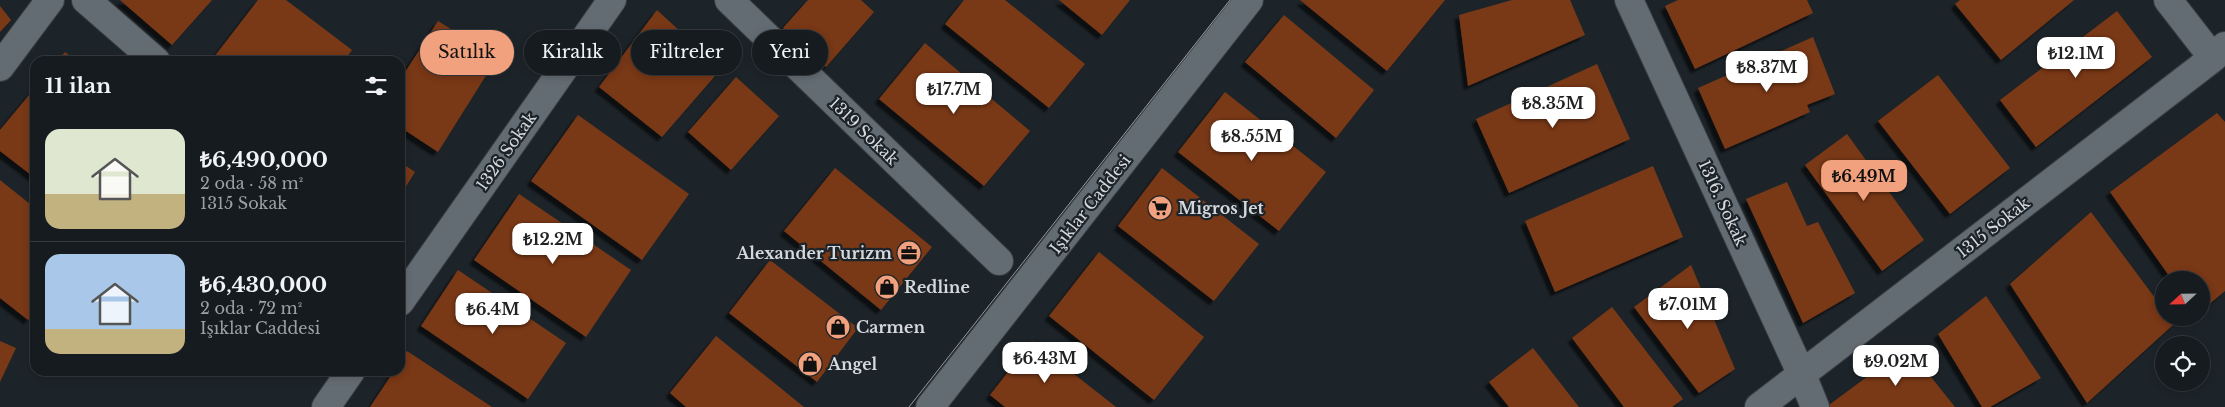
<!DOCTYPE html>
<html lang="tr">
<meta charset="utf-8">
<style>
:root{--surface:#161b1f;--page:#1f2428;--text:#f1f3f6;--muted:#9ea1a4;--line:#35393d;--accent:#f1a17d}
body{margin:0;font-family:"Libre Baskerville",serif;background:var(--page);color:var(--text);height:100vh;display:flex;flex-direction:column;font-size:19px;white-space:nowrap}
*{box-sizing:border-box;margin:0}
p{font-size:16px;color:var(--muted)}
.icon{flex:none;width:28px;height:28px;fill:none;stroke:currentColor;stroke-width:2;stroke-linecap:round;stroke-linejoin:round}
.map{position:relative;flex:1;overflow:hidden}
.side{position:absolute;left:30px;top:56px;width:375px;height:320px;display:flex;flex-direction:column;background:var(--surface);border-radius:15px;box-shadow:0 2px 8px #0003,0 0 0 1px var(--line)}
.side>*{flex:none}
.hud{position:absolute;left:420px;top:30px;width:475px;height:45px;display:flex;gap:10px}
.needle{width:32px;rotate:248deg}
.buttons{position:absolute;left:2155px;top:271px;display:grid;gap:10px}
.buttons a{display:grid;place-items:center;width:55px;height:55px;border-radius:50%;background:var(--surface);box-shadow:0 2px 8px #0003,0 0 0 1px var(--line);font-size:25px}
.price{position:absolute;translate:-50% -42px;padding:0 11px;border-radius:10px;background:#fff;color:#222;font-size:16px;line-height:32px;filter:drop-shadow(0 1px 2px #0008)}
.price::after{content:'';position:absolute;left:50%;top:30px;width:15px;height:11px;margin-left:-8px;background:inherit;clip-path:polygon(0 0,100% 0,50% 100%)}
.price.on{background:var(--accent);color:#111}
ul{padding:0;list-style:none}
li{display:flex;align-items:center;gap:15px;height:125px;padding:0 15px}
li+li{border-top:1px solid var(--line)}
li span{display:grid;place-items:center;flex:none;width:140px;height:100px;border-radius:15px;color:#555}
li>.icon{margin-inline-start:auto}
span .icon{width:60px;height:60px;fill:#fffc;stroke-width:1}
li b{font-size:21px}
h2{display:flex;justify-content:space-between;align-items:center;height:60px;padding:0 15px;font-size:21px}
.chip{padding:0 18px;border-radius:22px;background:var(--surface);box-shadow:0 2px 8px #0003,0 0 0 1px var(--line);font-size:18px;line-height:45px}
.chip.on{background:var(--accent);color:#111}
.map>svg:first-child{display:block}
</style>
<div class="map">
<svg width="2225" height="407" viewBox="0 0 2225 407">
<defs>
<filter id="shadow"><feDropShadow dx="-4.5" dy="4.5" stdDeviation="1" flood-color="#0009"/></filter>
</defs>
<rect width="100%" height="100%" fill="#1d2429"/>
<path fill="#793918" filter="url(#shadow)" d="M120 0H212L172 45Z
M258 0H286L352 50 344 61H211Z
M808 0H861L874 12 826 67 783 28Z
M964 0H1005L1085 64 1049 108 945 24Z
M1059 0H1130L1102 35Z
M1300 0H1445L1387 71Z
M1512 0H1570L1585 35 1468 86 1459 15Z
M1678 0H1807L1813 13 1695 69 1665 6Z
M1960 0H2074L2001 60 1955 4Z
M0 6 11 20 0 32Z
M657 10 721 69 662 137 599 87Z
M2117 11 2152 57 2036 147 2000 100Z
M1284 15 1374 90 1336 138 1245 62Z
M438 21 497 58 438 152 400 127V80Z
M1813 37 1835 94 1807 105 1810 112 1725 149 1698 88Z
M925 43 1030 131 984 186 879 99Z
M65 52 76 61H57Z
M1597 64 1630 139 1509 193 1476 119Z
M1938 75 2010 168 1950 214 1878 121Z
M736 77 779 116 731 170 688 132Z
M35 88V178L0 151V130Z
M1225 92 1326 172 1279 231 1178 152Z
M2217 113 2225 122V291L2201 311V280H2172L2110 192Z
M578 115 689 194 642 260 531 181Z
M1847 134 1924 240 1882 271 1805 165Z
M400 162 415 172 400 196Z
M1653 166 1683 237 1555 292 1525 221Z
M835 168 932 247 881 310 784 231Z
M1162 168 1259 244 1214 301 1118 226Z
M0 180 35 208V312L28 320 0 298Z
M1787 182 1807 226 1818 222 1855 293 1803 323 1746 199Z
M519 194 631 270 586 337 474 260Z
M2091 212 2164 310V318H2170L2174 324 2087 403 2010 284Z
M1099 252 1204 337 1154 400 1049 316Z
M770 260 858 328 817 382 729 313Z
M1691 265 1735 369 1699 393 1634 307Z
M458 270 566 343 528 399 421 326Z
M1986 296 2041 378 1990 407H1982L1938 334Z
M1612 307 1683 399 1672 407H1624L1572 338Z
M716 336 804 407H686L670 393Z
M0 341 16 348 0 382Z
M1032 341 1116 407H1005L990 395Z
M1907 347 1955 407H1830L1829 405Z
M1533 348 1579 407H1509L1489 382Z
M407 351 492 407H370L394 371H400V362Z"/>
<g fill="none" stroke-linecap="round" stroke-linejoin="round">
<defs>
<path id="minor" d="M86 0 156 61
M729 0 999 261
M1629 0 1802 375 1815 407
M2168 0 2213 58
M400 302 612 0
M326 407 351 371
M1759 407 2213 58 2225 46"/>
<path id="tertiary" d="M0 67 50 0
M930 407 1249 0"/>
</defs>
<use href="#minor" stroke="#383e43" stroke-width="30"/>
<use href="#tertiary" stroke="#383e43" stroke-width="30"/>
<use href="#minor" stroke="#646c73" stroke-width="28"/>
<use href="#tertiary" stroke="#646c73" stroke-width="28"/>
<path stroke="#969ba0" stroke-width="1" d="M909 407 1230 0"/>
</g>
<defs>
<symbol id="supermarket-disc" viewBox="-11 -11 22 22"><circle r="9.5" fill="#f1a17d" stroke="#1d2429"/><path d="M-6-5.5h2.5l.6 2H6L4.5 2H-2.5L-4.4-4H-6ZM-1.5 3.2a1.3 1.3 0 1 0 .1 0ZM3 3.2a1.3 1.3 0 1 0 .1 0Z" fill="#111"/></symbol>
<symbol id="office-disc" viewBox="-11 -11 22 22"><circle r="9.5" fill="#f1a17d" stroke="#1d2429"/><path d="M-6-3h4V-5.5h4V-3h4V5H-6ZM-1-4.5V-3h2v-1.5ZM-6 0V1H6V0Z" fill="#111"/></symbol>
<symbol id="shop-disc" viewBox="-11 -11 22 22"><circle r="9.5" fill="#f1a17d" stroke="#1d2429"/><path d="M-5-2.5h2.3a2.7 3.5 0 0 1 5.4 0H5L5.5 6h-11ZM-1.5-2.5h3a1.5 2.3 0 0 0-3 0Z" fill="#111"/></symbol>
</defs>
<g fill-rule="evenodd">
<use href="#supermarket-disc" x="1146" y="194" width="28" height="28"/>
<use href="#office-disc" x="895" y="239" width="28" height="28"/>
<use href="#shop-disc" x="873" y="273" width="28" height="28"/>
<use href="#shop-disc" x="824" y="313" width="28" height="28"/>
<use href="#shop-disc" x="796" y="350" width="28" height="28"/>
</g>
<g text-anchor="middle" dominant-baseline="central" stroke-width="4.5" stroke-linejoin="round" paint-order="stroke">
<g font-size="16" fill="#d5d9dd" stroke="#1d2429">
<text transform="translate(864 131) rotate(44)">1319 Sokak</text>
<text transform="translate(506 151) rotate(-55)">1326 Sokak</text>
<text transform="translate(1723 203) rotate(65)">1316. Sokak</text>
<text transform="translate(1090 204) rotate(-52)">Işıklar Caddesi</text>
<text transform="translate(1993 227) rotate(-38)">1315 Sokak</text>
</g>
<g font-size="16" font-weight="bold" fill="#d5d9dd" stroke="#1d2429" text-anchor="start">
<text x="1178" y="208">Migros Jet</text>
<text x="892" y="253" text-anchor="end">Alexander Turizm</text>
<text x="904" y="287">Redline</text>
<text x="856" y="327">Carmen</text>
<text x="828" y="364">Angel</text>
</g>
</g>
</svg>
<div class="buttons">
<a><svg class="needle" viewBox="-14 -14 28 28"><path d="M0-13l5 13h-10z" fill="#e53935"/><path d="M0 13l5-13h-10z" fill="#9ea1a4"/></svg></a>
<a><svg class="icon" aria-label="locate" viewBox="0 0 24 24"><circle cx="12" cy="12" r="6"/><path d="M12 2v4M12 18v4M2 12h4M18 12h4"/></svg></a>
</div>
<b class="price" style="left:2076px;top:79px">₺12.1M</b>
<b class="price" style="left:1767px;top:93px">₺8.37M</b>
<b class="price" style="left:954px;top:115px">₺17.7M</b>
<b class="price" style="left:1553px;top:129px">₺8.35M</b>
<b class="price" style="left:1252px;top:162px">₺8.55M</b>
<b class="price on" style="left:1864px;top:202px">₺6.49M</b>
<b class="price" style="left:553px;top:265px">₺12.2M</b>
<b class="price" style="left:1688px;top:330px">₺7.01M</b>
<b class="price" style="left:493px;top:335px">₺6.4M</b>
<b class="price" style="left:1045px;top:384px">₺6.43M</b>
<b class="price" style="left:1896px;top:387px">₺9.02M</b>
<div class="hud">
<a class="chip on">Satılık</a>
<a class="chip">Kiralık</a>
<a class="chip">Filtreler</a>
<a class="chip">Yeni</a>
</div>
<section class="side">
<h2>11 ilan<svg class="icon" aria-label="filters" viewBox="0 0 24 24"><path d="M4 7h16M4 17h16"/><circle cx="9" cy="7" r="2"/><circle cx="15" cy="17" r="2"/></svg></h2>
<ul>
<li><span style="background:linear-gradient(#dfe7d0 65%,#c2b280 0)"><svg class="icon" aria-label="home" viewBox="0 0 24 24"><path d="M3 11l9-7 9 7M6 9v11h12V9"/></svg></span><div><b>₺6,490,000</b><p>2 oda · 58 m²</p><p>1315 Sokak</p></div></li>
<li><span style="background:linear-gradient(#a9c7e8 75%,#c2b280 0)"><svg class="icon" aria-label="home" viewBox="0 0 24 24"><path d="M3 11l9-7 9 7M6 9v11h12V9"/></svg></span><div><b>₺6,430,000</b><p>2 oda · 72 m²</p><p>Işıklar Caddesi</p></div></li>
</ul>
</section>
</div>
